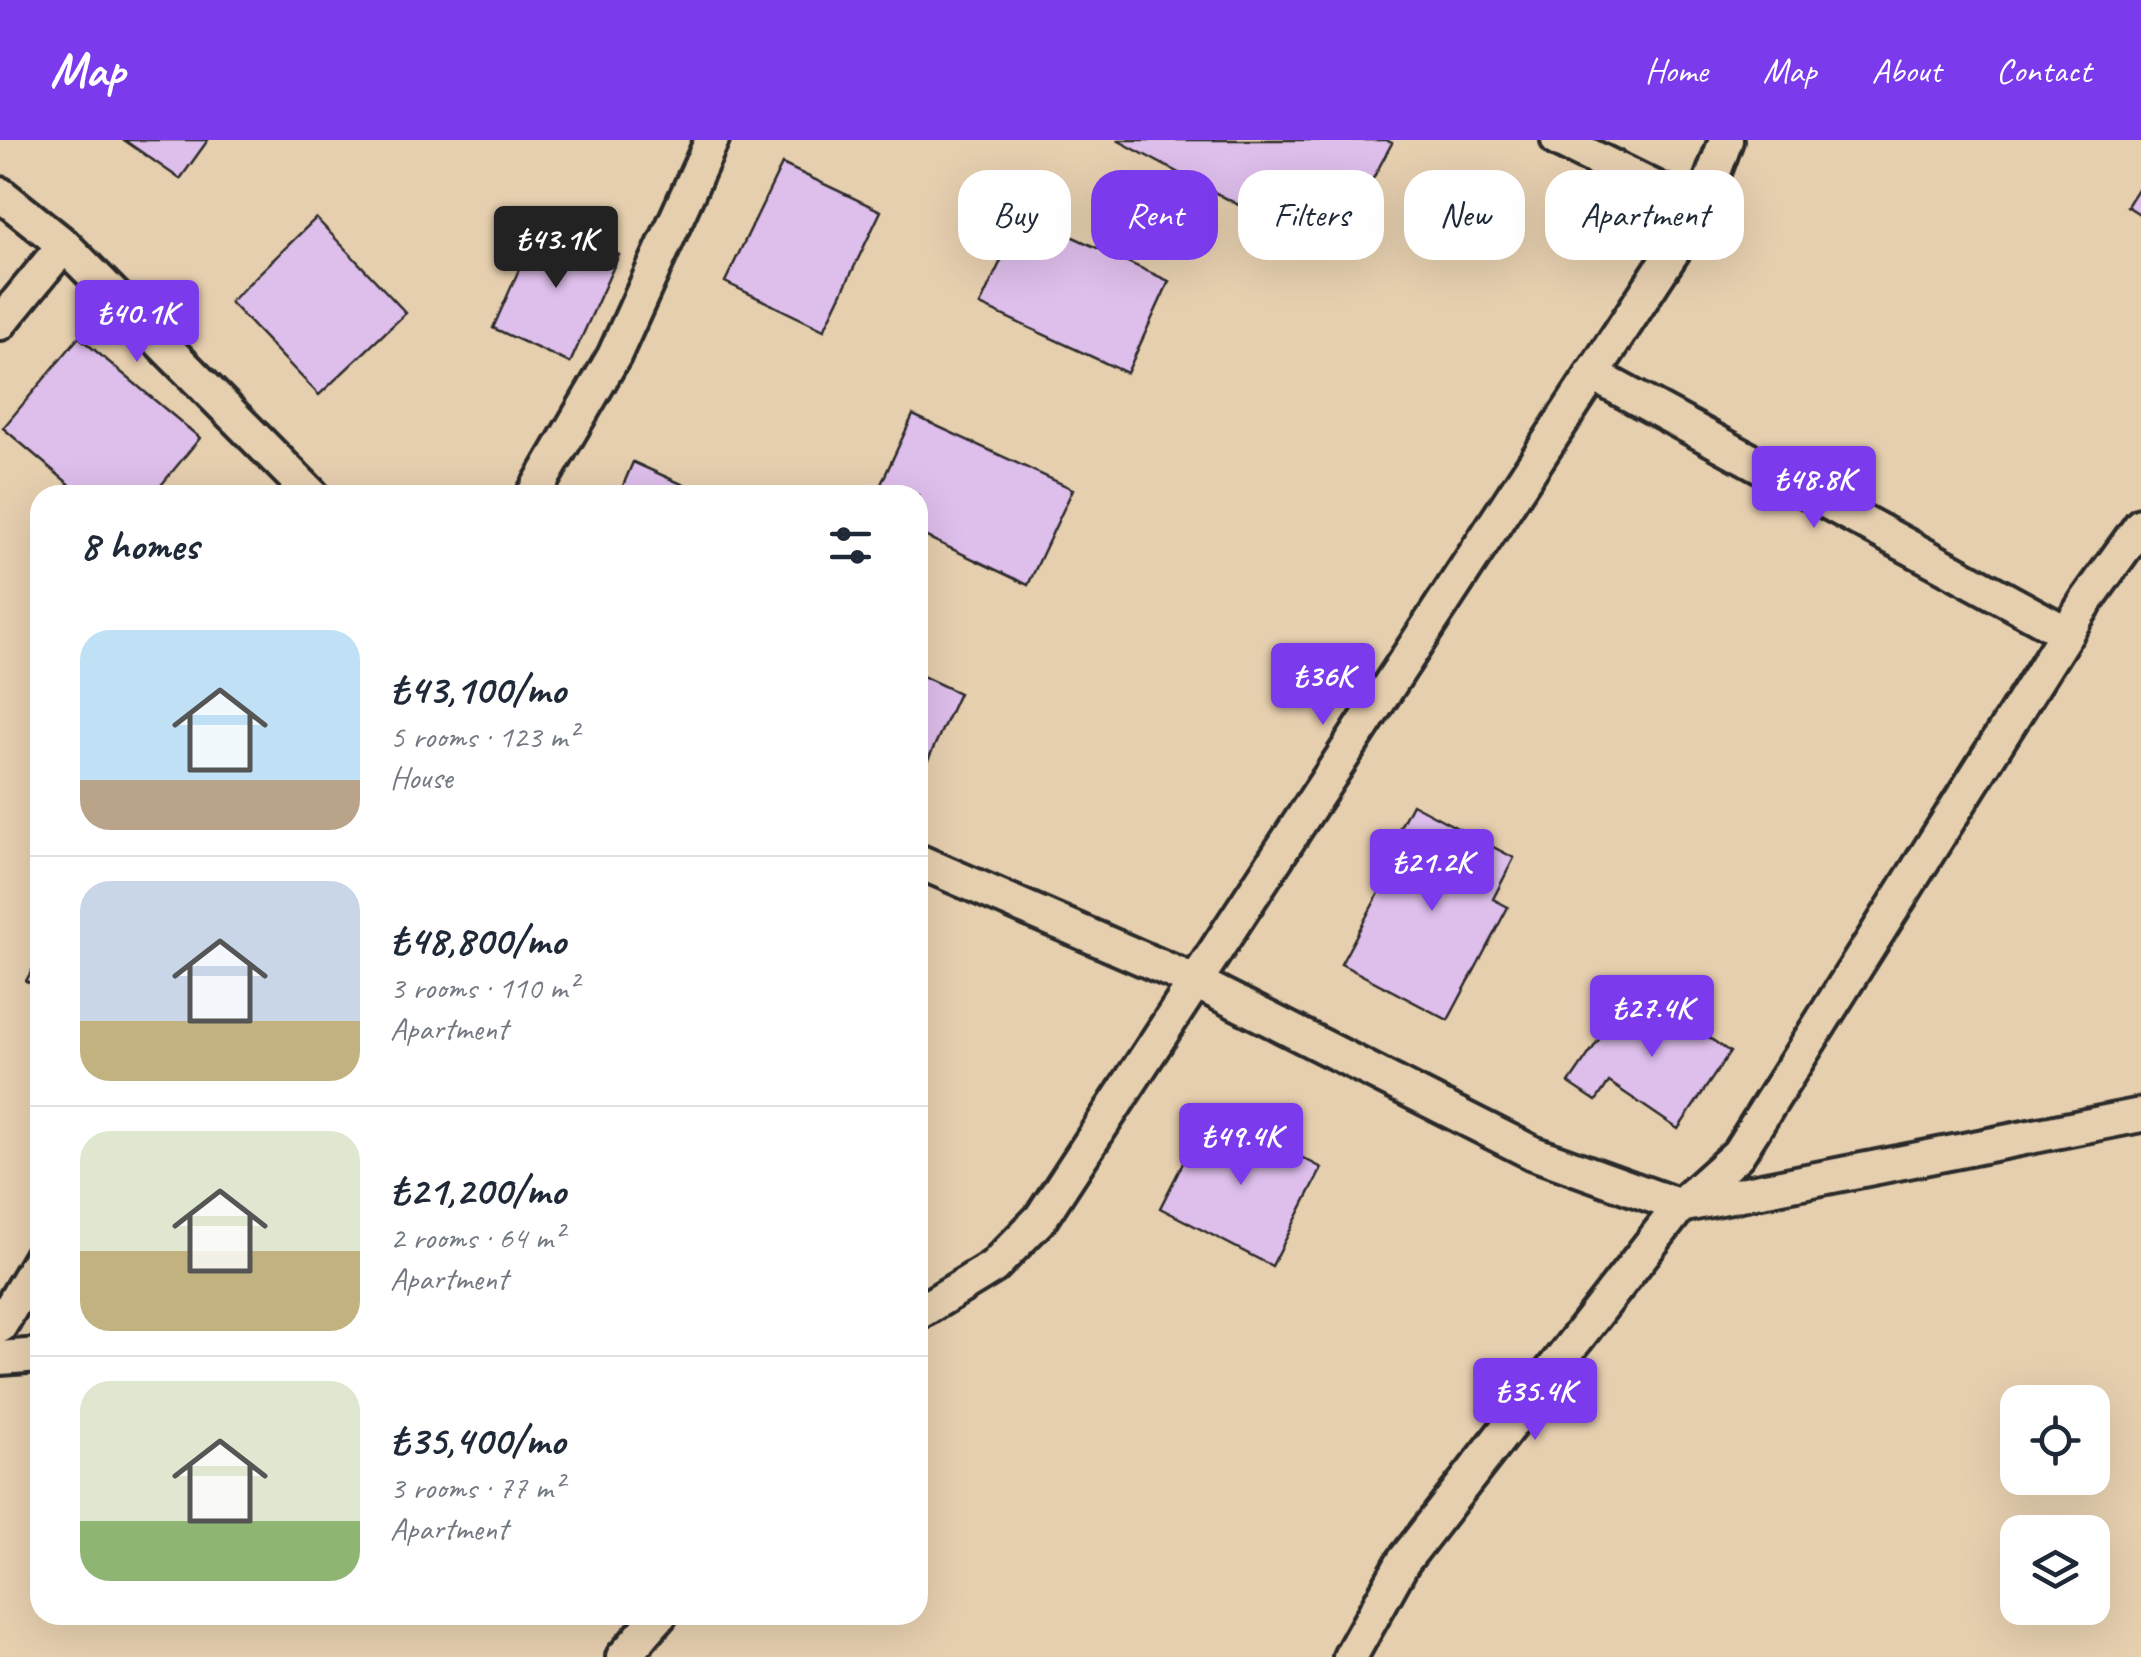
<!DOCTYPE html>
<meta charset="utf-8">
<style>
:root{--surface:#fff;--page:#f2f2f3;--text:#1f2937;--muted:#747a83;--line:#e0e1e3;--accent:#7c3aed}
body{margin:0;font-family:Caveat,sans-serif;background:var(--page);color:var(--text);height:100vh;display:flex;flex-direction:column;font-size:38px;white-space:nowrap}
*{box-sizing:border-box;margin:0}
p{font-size:32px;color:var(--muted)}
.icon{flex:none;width:55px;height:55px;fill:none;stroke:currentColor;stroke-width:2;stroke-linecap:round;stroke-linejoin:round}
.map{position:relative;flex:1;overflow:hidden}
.sheet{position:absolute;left:30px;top:345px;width:898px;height:1140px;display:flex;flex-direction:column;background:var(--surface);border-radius:30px;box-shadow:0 10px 40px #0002}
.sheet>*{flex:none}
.banner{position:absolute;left:958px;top:30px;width:950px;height:90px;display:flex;gap:20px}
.fabs{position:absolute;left:2000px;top:1245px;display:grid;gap:20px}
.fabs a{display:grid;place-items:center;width:110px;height:110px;border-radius:20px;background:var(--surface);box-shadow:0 10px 40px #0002;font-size:50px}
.price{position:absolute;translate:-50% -85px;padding:0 22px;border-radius:10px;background:var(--accent);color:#fff;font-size:32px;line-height:65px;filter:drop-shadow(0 2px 5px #0008)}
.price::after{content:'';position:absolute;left:50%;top:60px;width:30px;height:22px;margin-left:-15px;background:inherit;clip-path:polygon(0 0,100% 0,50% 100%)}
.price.active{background:#222;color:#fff}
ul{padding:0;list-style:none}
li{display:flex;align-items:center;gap:30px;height:250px;padding:0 50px}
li+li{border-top:2px solid var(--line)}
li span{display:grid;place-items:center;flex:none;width:280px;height:200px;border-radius:30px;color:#555}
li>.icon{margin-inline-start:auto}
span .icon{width:120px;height:120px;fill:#fffc;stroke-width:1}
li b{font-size:42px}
h2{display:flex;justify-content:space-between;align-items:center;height:120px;padding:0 50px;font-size:42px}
.pill{padding:0 35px;border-radius:30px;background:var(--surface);box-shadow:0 10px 40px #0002;font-size:35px;line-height:90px}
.pill.active{background:var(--accent);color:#fff}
header{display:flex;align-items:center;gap:60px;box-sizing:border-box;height:140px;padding:0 50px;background:var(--accent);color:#fff}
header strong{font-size:48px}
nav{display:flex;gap:55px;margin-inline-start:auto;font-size:35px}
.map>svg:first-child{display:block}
</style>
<header>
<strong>Map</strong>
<nav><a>Home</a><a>Map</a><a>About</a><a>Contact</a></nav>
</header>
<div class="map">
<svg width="2141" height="1517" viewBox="0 0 2141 1517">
<rect width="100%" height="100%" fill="#e6cfaf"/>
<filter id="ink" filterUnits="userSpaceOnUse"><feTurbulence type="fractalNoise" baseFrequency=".01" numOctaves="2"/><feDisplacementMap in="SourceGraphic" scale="20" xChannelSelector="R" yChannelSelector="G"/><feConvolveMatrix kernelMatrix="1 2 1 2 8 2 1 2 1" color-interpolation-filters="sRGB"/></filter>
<g filter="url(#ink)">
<path fill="#debeeb" stroke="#2b2b2b" stroke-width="2.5" d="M124 0H208L180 39Z
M1117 0H1386L1392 3 1332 115Z
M782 24 881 71 824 190 725 142Z
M2141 44V75L2127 66Z
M1023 74 1169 141 1127 233 980 165Z
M316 78 406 173 319 255 230 162Z
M541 80 619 115 570 223 493 188Z
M79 197 200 298 153 355H82L3 288Z
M913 275 1073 349 1028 445 918 393V355H876Z
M633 322 706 355H619Z
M918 534 959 553 920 637 918 636Z
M1412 664 1514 718 1493 759 1508 767 1448 880 1341 824 1400 714 1389 708Z
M40 816V848L26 841Z
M1635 847 1730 912 1678 989 1609 942 1596 961 1569 943Z
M1210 970 1322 1028 1272 1126 1160 1068Z"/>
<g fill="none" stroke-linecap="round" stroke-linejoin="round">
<defs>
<path id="minor" d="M1558 0 1700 70
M0 54 64 105 312 355
M0 183 64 105
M1592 234 2067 493
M533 355 614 216 712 0
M918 721 1194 841 1533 1013 1680 1066 2141 975
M918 1173 993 1127 1041 1078 1700 70 1726 0
M0 1186 40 1118
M0 1218 40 1215
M623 1517 660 1475
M1350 1517 1403 1422 1680 1066 1738 1014 2087 460 2141 385"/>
</defs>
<use href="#minor" stroke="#2b2b2b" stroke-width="40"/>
<use href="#minor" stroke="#e6cfaf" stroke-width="32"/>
</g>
</g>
</svg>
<div class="fabs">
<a><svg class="icon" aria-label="locate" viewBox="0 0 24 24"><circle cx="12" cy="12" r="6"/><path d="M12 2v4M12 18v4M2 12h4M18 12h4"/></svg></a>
<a><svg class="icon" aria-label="layers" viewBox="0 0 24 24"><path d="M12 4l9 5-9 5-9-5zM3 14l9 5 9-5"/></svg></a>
</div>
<b class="price active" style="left:556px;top:151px">₺43.1K</b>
<b class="price" style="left:137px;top:225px">₺40.1K</b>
<b class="price" style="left:1814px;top:391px">₺48.8K</b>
<b class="price" style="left:1323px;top:588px">₺36K</b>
<b class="price" style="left:1432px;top:774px">₺21.2K</b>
<b class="price" style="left:1652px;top:920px">₺27.4K</b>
<b class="price" style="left:1241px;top:1048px">₺49.4K</b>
<b class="price" style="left:1535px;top:1303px">₺35.4K</b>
<div class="banner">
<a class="pill">Buy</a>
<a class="pill active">Rent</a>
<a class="pill">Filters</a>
<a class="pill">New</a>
<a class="pill">Apartment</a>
</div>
<section class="sheet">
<h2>8 homes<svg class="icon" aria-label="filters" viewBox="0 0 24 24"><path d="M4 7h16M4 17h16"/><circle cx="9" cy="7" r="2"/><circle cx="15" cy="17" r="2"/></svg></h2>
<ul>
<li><span style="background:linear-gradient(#bfe0f5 75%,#b9a48a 0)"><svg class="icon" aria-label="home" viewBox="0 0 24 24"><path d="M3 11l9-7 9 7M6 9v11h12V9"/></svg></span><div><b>₺43,100/mo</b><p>5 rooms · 123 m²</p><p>House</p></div></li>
<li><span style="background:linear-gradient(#c9d6e8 70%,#c2b280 0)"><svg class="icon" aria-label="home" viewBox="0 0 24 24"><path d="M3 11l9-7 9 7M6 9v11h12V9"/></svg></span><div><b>₺48,800/mo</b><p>3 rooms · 110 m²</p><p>Apartment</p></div></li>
<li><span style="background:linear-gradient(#dfe7d0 60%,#c2b280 0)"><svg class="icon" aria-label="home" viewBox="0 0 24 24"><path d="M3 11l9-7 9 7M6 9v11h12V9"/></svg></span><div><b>₺21,200/mo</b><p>2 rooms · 64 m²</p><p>Apartment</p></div></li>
<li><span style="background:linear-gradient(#dfe7d0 70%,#8fb573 0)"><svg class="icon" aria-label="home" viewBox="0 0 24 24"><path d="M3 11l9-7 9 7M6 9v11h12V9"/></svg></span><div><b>₺35,400/mo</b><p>3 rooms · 77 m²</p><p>Apartment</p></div></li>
</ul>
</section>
</div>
